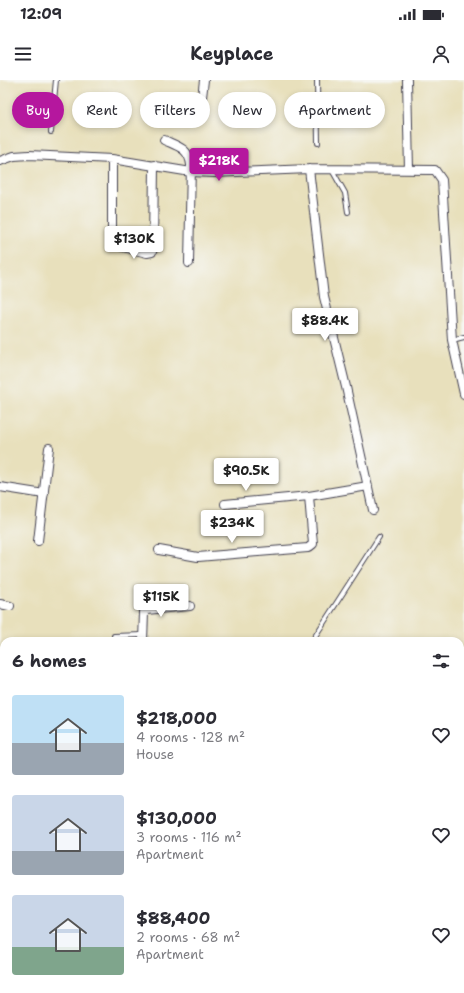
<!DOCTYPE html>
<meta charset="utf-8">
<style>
:root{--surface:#fff;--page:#f7f7f7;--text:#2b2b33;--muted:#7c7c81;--accent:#b5179e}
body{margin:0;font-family:"Shantell Sans",sans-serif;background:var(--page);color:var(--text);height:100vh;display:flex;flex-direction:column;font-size:15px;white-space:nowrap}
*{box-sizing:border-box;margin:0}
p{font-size:13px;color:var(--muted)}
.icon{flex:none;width:22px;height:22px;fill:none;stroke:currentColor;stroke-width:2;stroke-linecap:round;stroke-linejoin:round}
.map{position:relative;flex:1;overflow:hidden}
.drawer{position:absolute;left:0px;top:557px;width:464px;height:356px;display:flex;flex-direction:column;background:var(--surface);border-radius:12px 12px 0 0;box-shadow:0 2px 6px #0003}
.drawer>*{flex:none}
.guide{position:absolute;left:12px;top:12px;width:440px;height:36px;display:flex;gap:8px}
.price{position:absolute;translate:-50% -34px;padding:0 9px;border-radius:4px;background:#fff;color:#222;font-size:13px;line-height:26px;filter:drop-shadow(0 1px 2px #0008)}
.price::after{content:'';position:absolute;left:50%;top:24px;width:12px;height:9px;margin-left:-6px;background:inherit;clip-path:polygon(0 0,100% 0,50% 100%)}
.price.active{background:var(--accent);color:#fff}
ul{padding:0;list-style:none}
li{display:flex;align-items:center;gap:12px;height:100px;padding:0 12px}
li span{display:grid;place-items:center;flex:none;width:112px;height:80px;border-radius:4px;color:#555}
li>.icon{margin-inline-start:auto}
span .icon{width:48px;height:48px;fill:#fffc;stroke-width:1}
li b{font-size:17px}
h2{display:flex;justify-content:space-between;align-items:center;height:48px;padding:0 12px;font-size:17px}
.chip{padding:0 14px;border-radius:18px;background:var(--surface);box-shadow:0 2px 6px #0003;font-size:14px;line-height:36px}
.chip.active{background:var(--accent);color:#fff}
.status{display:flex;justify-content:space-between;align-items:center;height:28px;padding:0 20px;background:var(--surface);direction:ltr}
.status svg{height:11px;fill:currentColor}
header{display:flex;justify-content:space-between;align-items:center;height:52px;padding:0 12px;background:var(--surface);font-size:18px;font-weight:700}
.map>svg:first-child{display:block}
</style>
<div class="status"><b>12:09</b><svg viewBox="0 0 49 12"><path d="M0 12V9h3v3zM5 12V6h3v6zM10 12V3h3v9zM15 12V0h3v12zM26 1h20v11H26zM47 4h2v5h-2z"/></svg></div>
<header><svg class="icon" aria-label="menu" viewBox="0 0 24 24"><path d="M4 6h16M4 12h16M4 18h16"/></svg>Keyplace<svg class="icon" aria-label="person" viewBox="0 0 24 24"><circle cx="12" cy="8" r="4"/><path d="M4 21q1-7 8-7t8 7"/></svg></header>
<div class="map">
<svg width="464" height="913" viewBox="0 0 464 913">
<rect width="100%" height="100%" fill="#f6f6f2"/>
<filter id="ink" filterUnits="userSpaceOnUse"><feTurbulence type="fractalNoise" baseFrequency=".025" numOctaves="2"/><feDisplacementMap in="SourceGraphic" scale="8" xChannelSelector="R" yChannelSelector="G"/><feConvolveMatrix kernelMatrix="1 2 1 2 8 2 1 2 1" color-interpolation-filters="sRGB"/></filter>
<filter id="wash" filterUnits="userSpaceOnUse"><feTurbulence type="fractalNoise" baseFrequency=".012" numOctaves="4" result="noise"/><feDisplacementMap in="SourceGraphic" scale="16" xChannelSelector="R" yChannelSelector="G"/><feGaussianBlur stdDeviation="0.9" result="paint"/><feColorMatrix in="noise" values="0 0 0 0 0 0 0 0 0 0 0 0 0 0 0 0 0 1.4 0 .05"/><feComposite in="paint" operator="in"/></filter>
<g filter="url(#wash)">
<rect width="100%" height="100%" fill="#e8e0bc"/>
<path fill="#66a8da" stroke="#44658a" d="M460 689 464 690V913H290L289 909H460Z
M4 704V909H56L47 913H0V706Z
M66 909H279L280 913H56Z"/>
</g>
<g filter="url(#ink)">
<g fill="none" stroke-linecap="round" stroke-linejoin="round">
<defs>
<path id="lane" d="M317 0 318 63
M51 52 56 0
M332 90 345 113 348 132
M452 260 464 257
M114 556 143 555
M312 561 379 457
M0 631 4 630"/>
<path id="street" d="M407 0 409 90
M200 34 204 0
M164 60C177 66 189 68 191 85L189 183
M112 79V159L115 165 147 173 152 172 153 168 154 85
M0 81 14 76 29 75 112 79 191 92 214 93 309 89 435 90 442 100 452 260 464 314
M309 89 324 217 346 307 373 430
M0 407 44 414
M225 424 309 416 368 406
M38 461 49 368
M159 470 198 477 308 468 313 464 309 416
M0 524 10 526
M143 561 144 532 146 530 190 526
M460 642 463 638V596"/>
<path id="primary" d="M0 585 4 586
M460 596H464"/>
</defs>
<use href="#lane" stroke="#403e4e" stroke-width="6"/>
<use href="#street" stroke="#403e4e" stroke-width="10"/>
<use href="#primary" stroke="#403e4e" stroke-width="14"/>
<use href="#lane" stroke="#fff" stroke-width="4"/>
<use href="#street" stroke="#fff" stroke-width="8"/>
<use href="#primary" stroke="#fff" stroke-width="12"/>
</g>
</g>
</svg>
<b class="price active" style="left:219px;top:102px">$218K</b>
<b class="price" style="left:134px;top:180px">$130K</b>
<b class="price" style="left:325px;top:262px">$88.4K</b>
<b class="price" style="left:246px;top:412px">$90.5K</b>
<b class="price" style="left:232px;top:464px">$234K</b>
<b class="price" style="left:161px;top:538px">$115K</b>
<div class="guide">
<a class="chip active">Buy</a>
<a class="chip">Rent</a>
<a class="chip">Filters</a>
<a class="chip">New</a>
<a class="chip">Apartment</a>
</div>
<section class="drawer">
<h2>6 homes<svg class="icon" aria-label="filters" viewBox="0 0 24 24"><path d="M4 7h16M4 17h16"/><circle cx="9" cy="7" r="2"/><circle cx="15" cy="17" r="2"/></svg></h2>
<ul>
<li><span style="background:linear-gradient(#bfe0f5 60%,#9aa5b1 0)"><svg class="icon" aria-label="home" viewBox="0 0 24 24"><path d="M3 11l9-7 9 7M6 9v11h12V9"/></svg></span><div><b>$218,000</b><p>4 rooms · 128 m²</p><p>House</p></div><svg class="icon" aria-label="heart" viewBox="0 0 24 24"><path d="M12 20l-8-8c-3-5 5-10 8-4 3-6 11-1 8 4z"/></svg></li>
<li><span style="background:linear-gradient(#c9d6e8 70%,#9aa5b1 0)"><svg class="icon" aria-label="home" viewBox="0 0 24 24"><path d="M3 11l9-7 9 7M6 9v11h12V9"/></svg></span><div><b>$130,000</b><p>3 rooms · 116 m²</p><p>Apartment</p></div><svg class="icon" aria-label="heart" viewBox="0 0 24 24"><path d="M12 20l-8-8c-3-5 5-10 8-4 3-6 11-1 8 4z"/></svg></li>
<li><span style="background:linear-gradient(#c9d6e8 65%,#7fa58c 0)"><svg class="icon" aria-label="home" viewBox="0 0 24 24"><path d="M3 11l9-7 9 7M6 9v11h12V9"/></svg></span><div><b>$88,400</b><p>2 rooms · 68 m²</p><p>Apartment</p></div><svg class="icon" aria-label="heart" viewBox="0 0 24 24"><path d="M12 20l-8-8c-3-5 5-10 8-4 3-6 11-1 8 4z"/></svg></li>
</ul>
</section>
</div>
